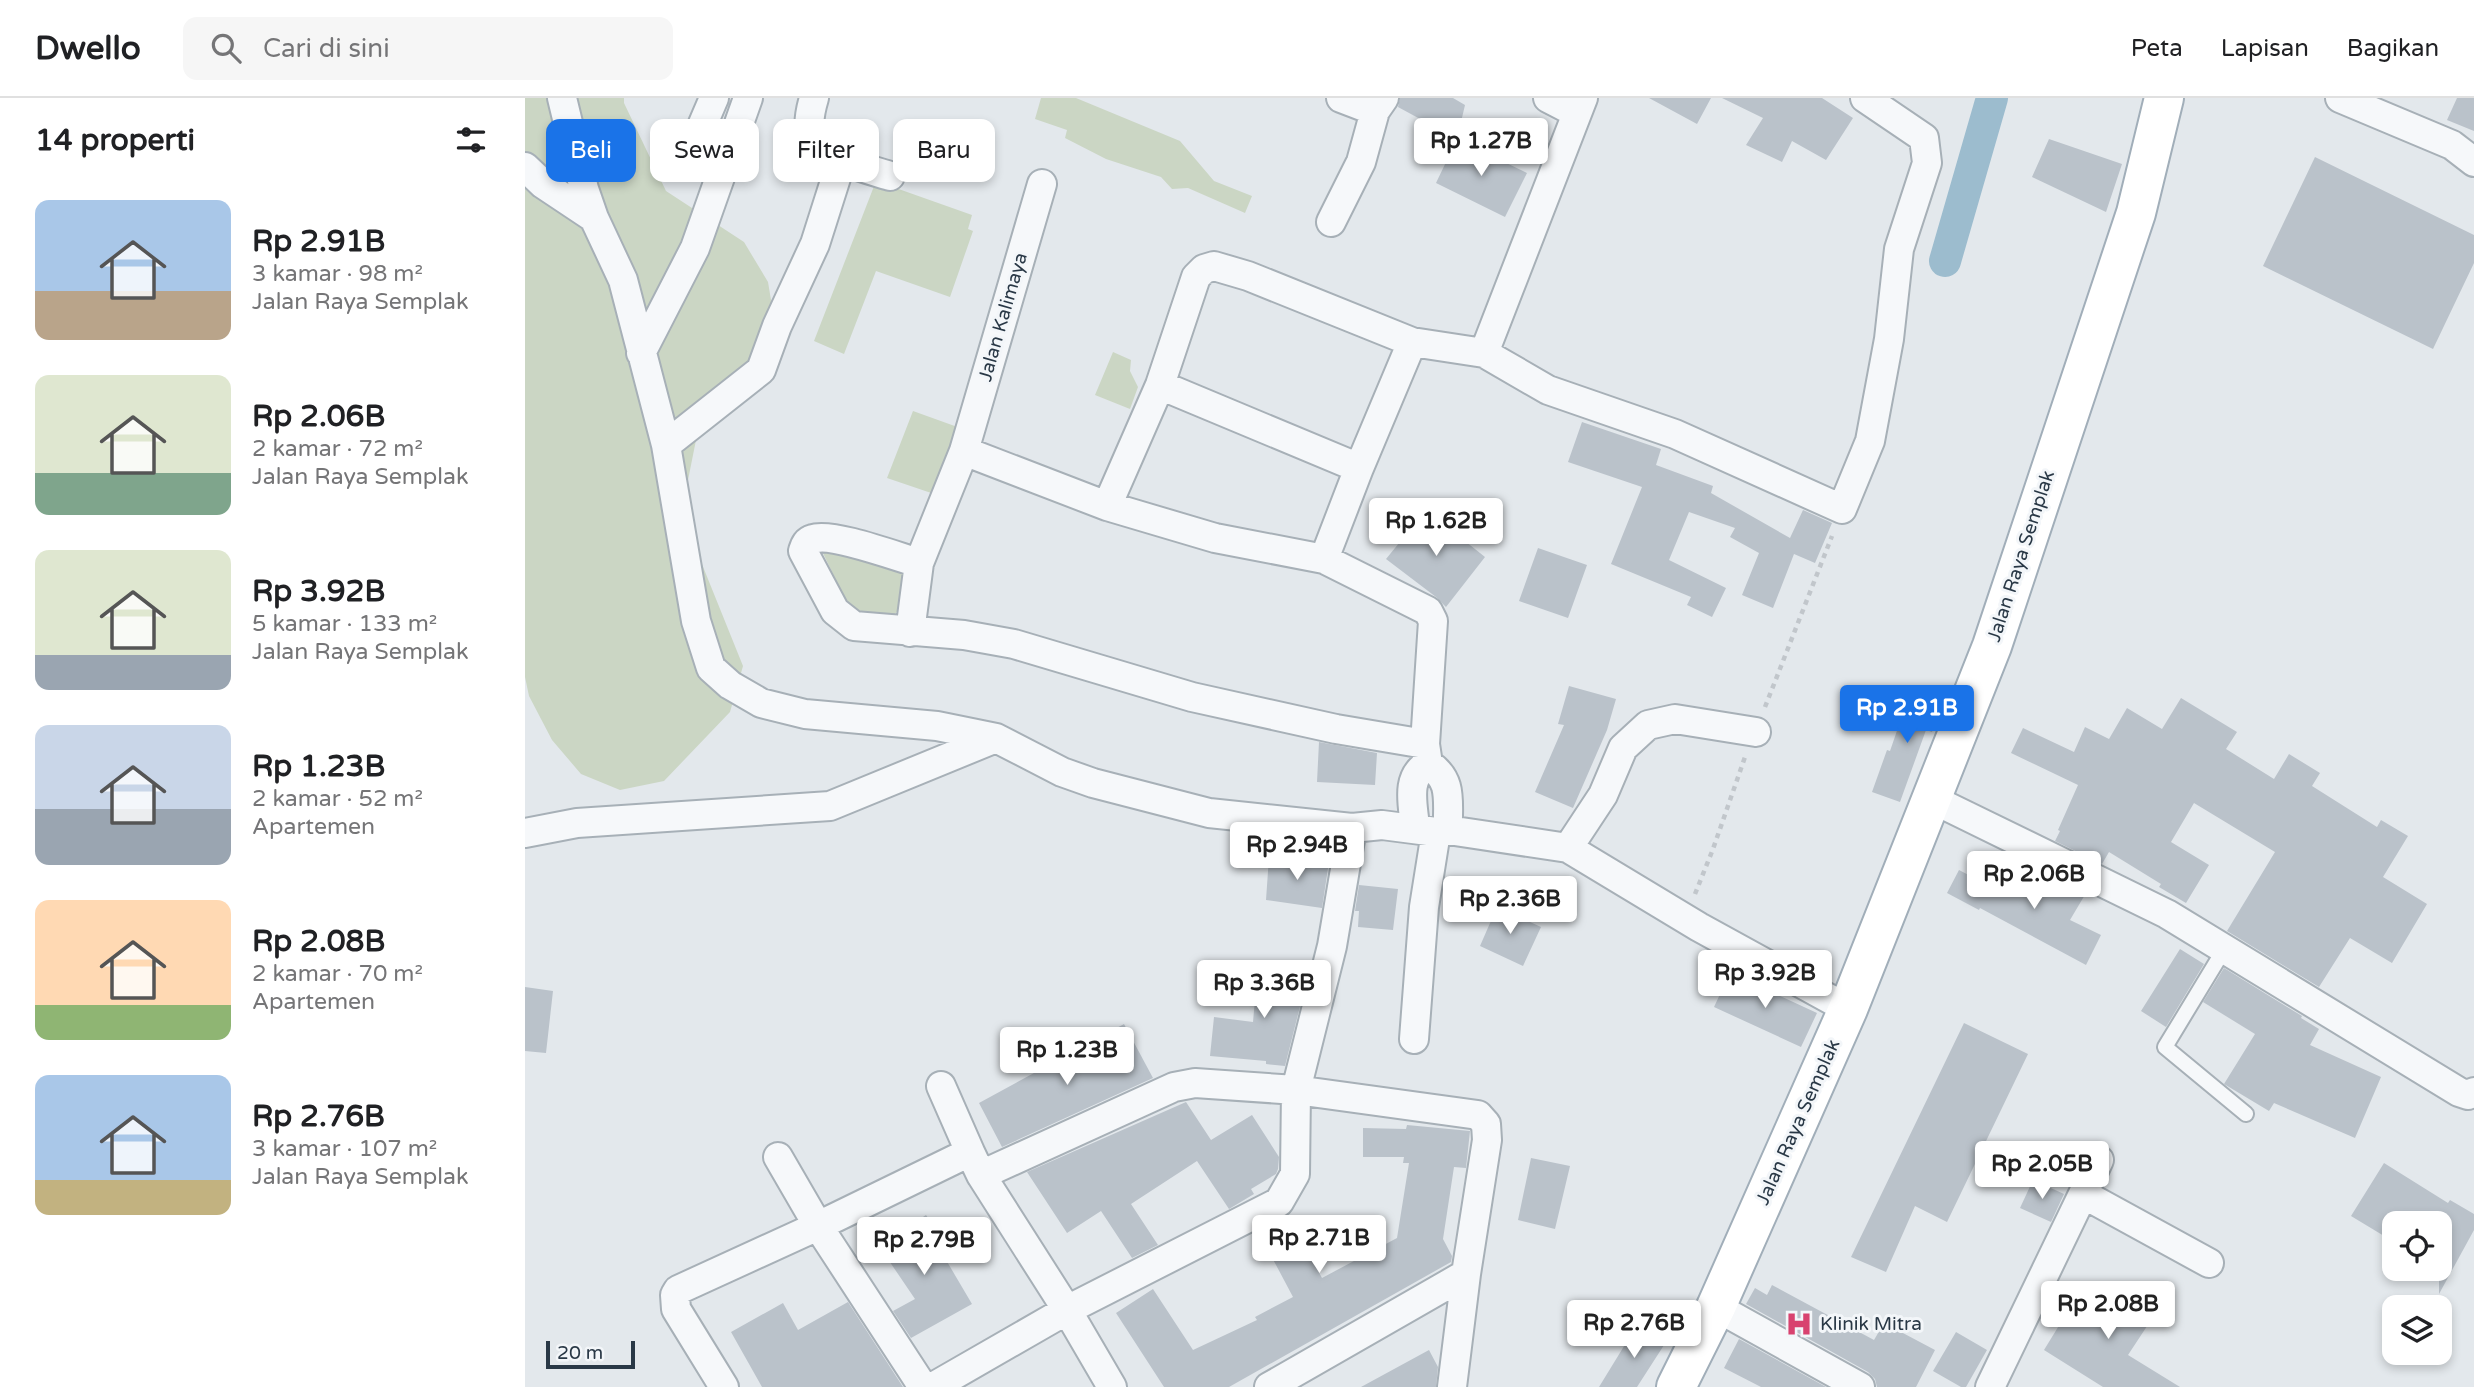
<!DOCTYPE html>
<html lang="id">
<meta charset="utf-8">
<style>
:root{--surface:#fff;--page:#f6f6f6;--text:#202124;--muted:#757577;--line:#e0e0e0;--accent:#1a73e8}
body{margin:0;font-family:"Varela Round",sans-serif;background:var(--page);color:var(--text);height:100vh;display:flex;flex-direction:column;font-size:26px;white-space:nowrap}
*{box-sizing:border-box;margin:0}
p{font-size:23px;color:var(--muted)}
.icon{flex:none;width:38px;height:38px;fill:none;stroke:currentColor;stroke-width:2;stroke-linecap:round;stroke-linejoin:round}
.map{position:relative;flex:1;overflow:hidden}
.drawer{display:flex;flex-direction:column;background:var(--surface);width:525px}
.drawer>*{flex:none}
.guide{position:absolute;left:21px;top:21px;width:665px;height:63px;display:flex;gap:14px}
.buttons{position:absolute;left:1857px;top:1113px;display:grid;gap:14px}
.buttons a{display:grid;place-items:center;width:70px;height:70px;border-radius:14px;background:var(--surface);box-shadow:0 4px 10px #0003;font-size:35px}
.scale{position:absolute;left:21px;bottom:18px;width:89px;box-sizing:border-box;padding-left:7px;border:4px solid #293846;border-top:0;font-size:19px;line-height:24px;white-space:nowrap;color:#293846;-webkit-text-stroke:5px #f3f6f9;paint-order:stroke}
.price{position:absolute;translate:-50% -60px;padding:0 16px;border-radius:7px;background:#fff;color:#222;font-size:23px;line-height:46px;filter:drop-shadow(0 2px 4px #0008)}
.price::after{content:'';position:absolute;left:50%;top:42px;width:21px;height:16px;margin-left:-10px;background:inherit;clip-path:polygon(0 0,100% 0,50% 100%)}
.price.active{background:var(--accent);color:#fff}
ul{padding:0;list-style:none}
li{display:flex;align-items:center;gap:21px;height:175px;padding:0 35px}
li span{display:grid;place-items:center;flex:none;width:196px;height:140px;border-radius:14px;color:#555}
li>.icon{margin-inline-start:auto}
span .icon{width:84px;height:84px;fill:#fffc;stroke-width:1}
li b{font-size:30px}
h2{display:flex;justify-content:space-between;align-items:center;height:84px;padding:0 35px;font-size:30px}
.pill{padding:0 24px;border-radius:14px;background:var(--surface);box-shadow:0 4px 10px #0003;font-size:24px;line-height:63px}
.pill.active{background:var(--accent);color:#fff}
header{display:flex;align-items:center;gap:42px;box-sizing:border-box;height:98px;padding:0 35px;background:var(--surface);border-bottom:2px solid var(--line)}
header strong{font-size:33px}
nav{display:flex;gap:38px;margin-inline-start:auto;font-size:24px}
.search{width:490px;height:63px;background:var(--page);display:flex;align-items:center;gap:18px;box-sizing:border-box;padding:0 24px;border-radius:14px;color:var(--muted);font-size:26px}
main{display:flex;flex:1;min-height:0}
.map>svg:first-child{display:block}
</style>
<header>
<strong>Dwello</strong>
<div class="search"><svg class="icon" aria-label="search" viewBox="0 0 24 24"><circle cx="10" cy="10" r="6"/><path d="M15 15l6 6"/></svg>Cari di sini</div>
<nav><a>Peta</a><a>Lapisan</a><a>Bagikan</a></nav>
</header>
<main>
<section class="drawer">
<h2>14 properti<svg class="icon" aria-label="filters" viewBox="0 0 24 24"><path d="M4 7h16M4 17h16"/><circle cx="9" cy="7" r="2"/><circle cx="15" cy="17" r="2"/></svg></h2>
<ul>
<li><span style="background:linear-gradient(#a9c7e8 65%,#b9a48a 0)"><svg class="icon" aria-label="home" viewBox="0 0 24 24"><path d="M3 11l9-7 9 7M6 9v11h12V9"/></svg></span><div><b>Rp 2.91B</b><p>3 kamar · 98 m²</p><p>Jalan Raya Semplak</p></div></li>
<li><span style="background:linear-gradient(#dfe7d0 70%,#7fa58c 0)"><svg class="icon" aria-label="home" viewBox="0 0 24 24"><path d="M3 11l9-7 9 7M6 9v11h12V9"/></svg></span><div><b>Rp 2.06B</b><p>2 kamar · 72 m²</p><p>Jalan Raya Semplak</p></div></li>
<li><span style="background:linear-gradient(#dfe7d0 75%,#9aa5b1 0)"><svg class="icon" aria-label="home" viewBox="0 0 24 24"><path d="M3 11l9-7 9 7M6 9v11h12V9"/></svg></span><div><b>Rp 3.92B</b><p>5 kamar · 133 m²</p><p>Jalan Raya Semplak</p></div></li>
<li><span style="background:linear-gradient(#c9d6e8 60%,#9aa5b1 0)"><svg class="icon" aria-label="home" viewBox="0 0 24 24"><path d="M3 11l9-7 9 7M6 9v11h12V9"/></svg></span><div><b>Rp 1.23B</b><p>2 kamar · 52 m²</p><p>Apartemen</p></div></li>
<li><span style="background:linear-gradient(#ffd9b3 75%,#8fb573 0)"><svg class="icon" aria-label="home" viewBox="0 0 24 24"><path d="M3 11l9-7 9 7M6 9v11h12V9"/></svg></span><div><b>Rp 2.08B</b><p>2 kamar · 70 m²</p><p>Apartemen</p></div></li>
<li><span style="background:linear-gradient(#a9c7e8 75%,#c2b280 0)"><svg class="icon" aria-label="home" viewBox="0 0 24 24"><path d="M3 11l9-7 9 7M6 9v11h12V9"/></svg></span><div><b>Rp 2.76B</b><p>3 kamar · 107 m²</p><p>Jalan Raya Semplak</p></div></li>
</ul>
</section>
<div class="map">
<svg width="1949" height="1289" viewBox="0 0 1949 1289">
<rect width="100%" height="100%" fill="#e3e8ec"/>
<path fill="#cbd6c4" d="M0 0H99V5L141 93 219 144 243 184 251 232 192 301 171 342 162 387 164 434 218 568 205 614 139 683 95 692 56 676 27 642 4 598 0 579Z
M516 0H551L655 43 689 83 727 98 720 115 663 90 647 91 636 79 581 61 540 40 542 32 510 21Z
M351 83 447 117 443 131 448 133 425 199 351 173 319 256 289 243Z
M588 254 606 262 605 273 613 289 605 311 570 297Z
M388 313 438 331 415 398 362 380Z
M303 450 381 472 379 504 368 519 325 512 297 453Z"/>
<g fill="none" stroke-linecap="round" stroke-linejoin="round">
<path stroke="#9cbcce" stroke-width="32" d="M1420 163 1467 0"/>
</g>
<path fill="#bac2ca" d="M875 0H928L940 7 932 41 873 9Z
M1124 0H1186L1172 26Z
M1197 0H1297L1328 20 1301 62 1267 43 1257 64 1221 47 1238 20Z
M1932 0H1949V33L1922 22Z
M932 41 1002 75 980 119 911 85Z
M1524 41 1597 66 1581 114 1507 79Z
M1790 59 1949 137V165L1908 251 1738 168Z
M1057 324 1136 351 1131 367 1188 388 1186 395 1265 440 1278 412 1307 425 1290 465 1269 456 1248 510 1217 497 1234 455 1205 439 1210 430 1164 414 1144 462 1201 490 1187 519 1162 507 1166 499 1086 466 1117 389 1043 364Z
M901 412 960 459 921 509 911 499 861 461Z
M1013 450 1062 467 1043 520 994 503Z
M1044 588 1091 601 1082 632 1048 710 1010 694 1039 627 1033 626Z
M1386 592 1418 603 1407 634 1401 632 1375 704 1347 694 1362 652 1365 653Z
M1656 600 1712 634 1701 651 1749 681 1764 656 1795 675 1787 688 1852 729 1856 722 1883 738 1858 779 1902 806 1867 865 1825 840 1794 889 1702 833 1750 754 1669 705 1646 744 1684 767 1661 805 1634 789 1636 786 1584 754 1577 766 1530 743 1535 733 1533 732 1553 687 1486 655 1498 630 1549 654 1560 629 1584 641 1602 610 1637 631Z
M794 644 852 655 850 687 792 684Z
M744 759 804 764 797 810 741 802Z
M1434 772 1476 794 1479 788 1498 799 1514 772 1561 795 1545 822 1576 837 1561 867 1455 810 1454 812 1422 795Z
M834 787 873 791 868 832 833 829 834 813H830Z
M972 809 1016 829 998 868 955 848Z
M1655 851 1679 866 1641 929 1616 913Z
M733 868 784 873 760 968 741 966V963L685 958 689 919 728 924Z
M1699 870 1777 918 1776 920 1794 931 1785 947 1856 979 1830 1040 1749 1005 1744 1013 1699 986 1730 936 1678 904Z
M1205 875 1292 915 1276 949 1189 909Z
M0 889 28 893 21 955 0 953Z
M1439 925 1503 956 1422 1124 1390 1108 1361 1174 1326 1159Z
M599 926 628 980 477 1049 454 1005Z
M661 1004 686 1042 727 1017 754 1059 753 1071 751 1076 726 1091 729 1096 704 1111 672 1063 606 1106 633 1147 607 1160 576 1113 542 1135 502 1074Z
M882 1027 945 1033 941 1070 929 1069 918 1141 927 1158 926 1164 704 1289H639L591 1215 628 1191 668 1252 732 1222 730 1219 768 1199 742 1150 772 1134 797 1180 872 1140 884 1065H878L879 1059H838V1030L881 1031Z
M1006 1060 1045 1068 1030 1131 993 1122Z
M1859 1065 1923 1105 1925 1102 1949 1116V1132L1914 1196V1125H1869V1144L1826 1118Z
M1508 1082 1539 1096 1526 1124 1495 1110Z
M401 1117 421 1146 414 1150 447 1206 386 1240 368 1213 390 1201 354 1148Z
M1570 1185 1634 1210 1603 1257 1655 1289H1578L1519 1252 1538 1221 1549 1228Z
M1247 1187 1349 1242 1359 1225 1410 1252 1391 1289H1352L1350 1281 1343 1274 1221 1206 1230 1190 1242 1197Z
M323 1204 378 1289H237L206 1234 258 1205 273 1232Z
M1112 1227 1141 1244 1112 1289H1074Z
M1431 1234 1462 1252 1441 1289H1436L1408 1273Z
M1214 1241 1301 1289H1236L1199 1270Z
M904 1252 913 1269 911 1289H836Z"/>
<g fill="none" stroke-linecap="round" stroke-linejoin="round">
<defs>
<path id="lane" d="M1700 850 1640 949 1721 1016"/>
<path id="street" d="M37 0 59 91 69 120 98 182 141 347 171 523 186 570 205 587 236 605 280 616 412 628 471 640 537 674 568 685 684 715 827 730 857 727 911 734 923 732 1043 750 1174 829 1323 911
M289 0C286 10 283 22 285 33 290 59 343 71 365 78
M816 0 850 13
M1023 0 1052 15
M1815 0 1927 47 1949 64
M168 49 189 0
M0 69 18 86 69 120
M806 124 836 64 850 13 859 0
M116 255 170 150 223 0
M959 255 1058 0
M635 287 834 370
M141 347 236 272 252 228 290 146 317 61
M439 353 582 408 690 440 799 461 903 513 908 523 900 646 903 666
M582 408 635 287 671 179 679 171 689 168 723 178 887 244 959 255 1023 292 1150 336 1317 411 1345 343 1364 241 1374 151 1402 65 1399 40 1340 0
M799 461 834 370 887 244
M394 465 439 353 517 86
M385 534 394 465C373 459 306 434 288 441 281 443 280 447 278 453L310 513 329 528 439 537 489 546 667 599 811 631 900 646
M1407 701 1642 816 1934 994 1943 997 1949 994
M890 729C888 706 880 679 903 666 929 682 922 705 923 732
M0 735 52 725 305 708 471 640
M1043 750 1078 697 1098 650 1123 627 1150 621 1231 634
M889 941 899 809 911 734
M416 988 445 1054
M253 1059 293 1128 398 1289
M456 1077 649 989 670 985 771 992 807 848 827 730
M1558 1096 1574 1062
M1191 1209 1335 1289
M199 1289 151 1211 150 1197 153 1192 293 1128 445 1054 456 1077 542 1212 587 1289
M408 1289 542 1212 754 1104 770 1076 771 992 953 1017 961 1026 962 1042 941 1176 744 1289
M927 1289 941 1176
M1465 1289 1558 1096 1684 1165"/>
<path id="primary" d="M1151 1289 1191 1209 1323 911 1467 548 1611 115 1639 0"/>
</defs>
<use href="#lane" stroke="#a7b0b7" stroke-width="18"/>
<use href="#street" stroke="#a7b0b7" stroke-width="32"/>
<use href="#primary" stroke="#a1aeb9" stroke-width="42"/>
<path stroke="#c1c6cb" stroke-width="4.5" stroke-dasharray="5 5" stroke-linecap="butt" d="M1240 609 1307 438
M1170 796 1188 751 1220 659"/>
<use href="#lane" stroke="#f6f8fa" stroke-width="14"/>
<use href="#street" stroke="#f6f8fa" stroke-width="28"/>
<use href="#primary" stroke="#fff" stroke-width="38"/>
</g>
<defs>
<symbol id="hospital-bare" viewBox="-9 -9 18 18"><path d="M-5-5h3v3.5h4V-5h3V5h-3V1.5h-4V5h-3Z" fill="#d8426f" stroke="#f3f6f9" stroke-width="2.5" paint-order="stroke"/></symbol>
</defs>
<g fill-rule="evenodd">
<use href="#hospital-bare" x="1255" y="1207" width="38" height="38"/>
</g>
<g text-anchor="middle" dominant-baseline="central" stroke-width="6" stroke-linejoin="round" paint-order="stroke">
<g font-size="19" fill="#293846" stroke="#f3f6f9">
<text transform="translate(478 219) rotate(-74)">Jalan Kalimaya</text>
<text transform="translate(1496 458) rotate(-72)">Jalan Raya Semplak</text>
<text transform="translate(1273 1024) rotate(-66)">Jalan Raya Semplak</text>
</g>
<g font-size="19" fill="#293846" stroke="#f3f6f9" text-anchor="start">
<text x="1295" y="1226">Klinik Mitra</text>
</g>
</g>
</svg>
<div class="buttons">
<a><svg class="icon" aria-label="locate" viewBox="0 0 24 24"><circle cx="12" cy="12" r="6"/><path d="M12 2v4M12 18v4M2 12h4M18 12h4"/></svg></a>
<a><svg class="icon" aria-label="layers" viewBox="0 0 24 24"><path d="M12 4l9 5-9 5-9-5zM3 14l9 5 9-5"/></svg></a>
</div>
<div class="scale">20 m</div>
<b class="price" style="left:956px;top:80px">Rp 1.27B</b>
<b class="price" style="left:911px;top:460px">Rp 1.62B</b>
<b class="price active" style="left:1382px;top:647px">Rp 2.91B</b>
<b class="price" style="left:772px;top:784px">Rp 2.94B</b>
<b class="price" style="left:1509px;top:813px">Rp 2.06B</b>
<b class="price" style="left:985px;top:838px">Rp 2.36B</b>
<b class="price" style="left:1240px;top:912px">Rp 3.92B</b>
<b class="price" style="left:739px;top:922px">Rp 3.36B</b>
<b class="price" style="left:542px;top:989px">Rp 1.23B</b>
<b class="price" style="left:1517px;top:1103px">Rp 2.05B</b>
<b class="price" style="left:794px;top:1177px">Rp 2.71B</b>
<b class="price" style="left:399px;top:1179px">Rp 2.79B</b>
<b class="price" style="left:1583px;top:1243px">Rp 2.08B</b>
<b class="price" style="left:1109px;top:1262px">Rp 2.76B</b>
<div class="guide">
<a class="pill active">Beli</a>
<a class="pill">Sewa</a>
<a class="pill">Filter</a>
<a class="pill">Baru</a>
</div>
</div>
</main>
